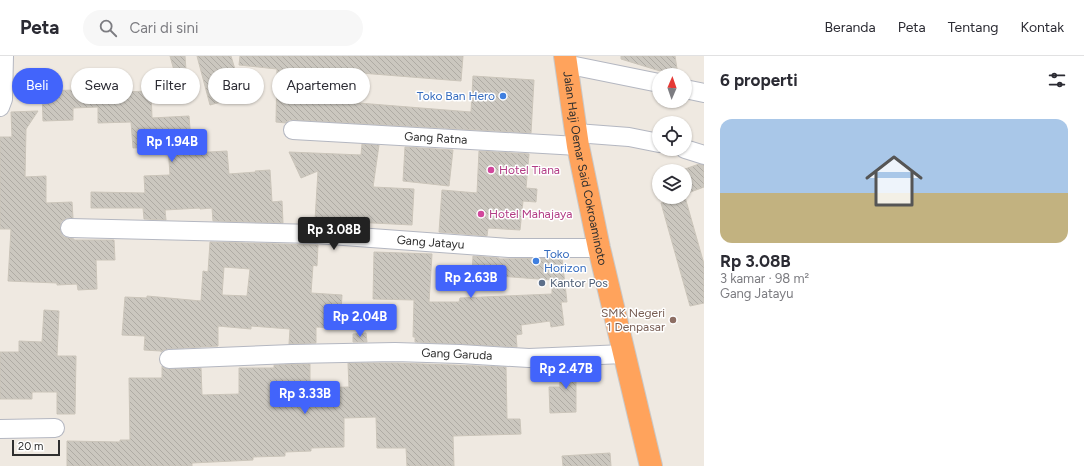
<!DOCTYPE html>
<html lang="id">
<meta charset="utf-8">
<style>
body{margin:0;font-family:Figtree,sans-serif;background:#f7f7f7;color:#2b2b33;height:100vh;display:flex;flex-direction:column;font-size:15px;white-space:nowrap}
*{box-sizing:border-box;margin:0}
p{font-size:13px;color:#7c7c81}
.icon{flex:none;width:22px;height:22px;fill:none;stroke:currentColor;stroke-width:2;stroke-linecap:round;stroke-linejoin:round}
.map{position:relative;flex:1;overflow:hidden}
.drawer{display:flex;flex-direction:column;background:#fff;width:380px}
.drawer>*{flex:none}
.guide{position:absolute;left:12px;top:12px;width:380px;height:36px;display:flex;gap:8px}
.needle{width:26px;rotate:2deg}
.tools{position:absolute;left:652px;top:12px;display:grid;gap:8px}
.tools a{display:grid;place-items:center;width:40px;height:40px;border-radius:50%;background:#fff;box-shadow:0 1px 3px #0004;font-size:20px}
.scale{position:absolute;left:12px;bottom:10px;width:48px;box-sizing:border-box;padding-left:4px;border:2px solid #2e2e2e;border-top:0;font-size:11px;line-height:14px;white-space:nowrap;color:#2e2e2e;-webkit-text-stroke:3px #fff;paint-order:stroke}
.price{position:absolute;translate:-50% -34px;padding:0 9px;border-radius:4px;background:#4264fb;color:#fff;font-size:13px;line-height:26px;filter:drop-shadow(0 1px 2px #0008)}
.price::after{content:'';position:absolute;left:50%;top:24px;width:12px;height:9px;margin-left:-6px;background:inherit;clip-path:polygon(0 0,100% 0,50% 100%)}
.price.current{background:#222;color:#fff}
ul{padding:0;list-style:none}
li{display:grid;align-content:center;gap:8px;height:212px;padding:0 16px}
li+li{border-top:1px solid #e1e1e2}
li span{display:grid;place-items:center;height:124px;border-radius:12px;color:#555}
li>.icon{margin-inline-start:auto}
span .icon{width:72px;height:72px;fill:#fffc;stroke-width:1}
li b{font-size:17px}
h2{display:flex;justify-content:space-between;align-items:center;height:48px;padding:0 16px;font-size:17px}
.tag{padding:0 14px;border-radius:18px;background:#fff;box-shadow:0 1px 3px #0004;font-size:14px;line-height:36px}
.tag.current{background:#4264fb;color:#fff}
header{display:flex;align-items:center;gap:24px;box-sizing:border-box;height:56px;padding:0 20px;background:#fff;border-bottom:1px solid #e1e1e2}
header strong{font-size:19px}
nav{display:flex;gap:22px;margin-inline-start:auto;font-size:14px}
.search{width:280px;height:36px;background:#f7f7f7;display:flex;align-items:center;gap:10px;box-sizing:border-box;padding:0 14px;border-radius:22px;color:#7c7c81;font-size:15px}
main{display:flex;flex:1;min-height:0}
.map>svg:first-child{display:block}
</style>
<header>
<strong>Peta</strong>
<div class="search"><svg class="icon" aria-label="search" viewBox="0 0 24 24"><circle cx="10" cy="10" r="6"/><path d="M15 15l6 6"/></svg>Cari di sini</div>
<nav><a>Beranda</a><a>Peta</a><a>Tentang</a><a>Kontak</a></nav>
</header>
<main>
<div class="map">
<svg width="704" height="410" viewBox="0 0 704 410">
<defs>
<pattern id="building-back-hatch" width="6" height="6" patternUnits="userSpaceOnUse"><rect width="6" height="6" fill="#cbc7bf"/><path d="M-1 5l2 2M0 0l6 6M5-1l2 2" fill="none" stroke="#afaba4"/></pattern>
</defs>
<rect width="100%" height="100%" fill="#efe9e1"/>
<path fill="url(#building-back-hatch)" stroke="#cbc5ba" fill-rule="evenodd" d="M170,0H185L188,42L182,43Z
M197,0H231L243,40L210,49Z
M240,0H463L461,25L298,12L296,42L471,56L473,20L534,24L531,77L294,64H289L286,67L276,66L277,13L239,9Z
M621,0H675L678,19H673L621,3Z
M75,34V35H92L120,34V36L151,35L152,62L189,60L192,97L227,95L229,118L256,116L255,115L270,114L272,146L282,145L283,167L213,165L212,152L200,153V152L165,154L166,164L144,163L143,152H91V136L145,137L144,120L170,119L168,90L133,92L131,66L98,67V51L73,52V64L43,65L42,35Z
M38,55L26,73L25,121L46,120V147L72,146L73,162L65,163L61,166L60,171L61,177L64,181L74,183V184H114L115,204H96L97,233L78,234L77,228L57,229V227L8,225L11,173H0V81H12L11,56Z
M362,88L379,89L373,131L414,133L412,169L315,164L318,115L301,122L289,96L361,99Z
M405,91L453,94L449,130L403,125Z
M479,95L529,98L526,132L537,133L536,146L523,145L520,174L488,172L487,180L439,176L442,134L477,137Z
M699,108L704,109V131L688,137L685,128V113Z
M685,141L704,208V247L690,250L661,147Z
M210,186L318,189L317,210L313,209L311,237L342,239L340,272L316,271V287L289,288L290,273L251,270V273L218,270V290L169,293L164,294L161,296V295L144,294L145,280L122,279L125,241L147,242V240L201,245L203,215L208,216ZM224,211L250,213L247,240L222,239Z
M374,196L432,198L429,246H459L460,242L552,238V224L472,218L473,200L499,202V203L562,202L567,246H561L564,269L551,271L550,265L521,269L522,278L516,279L517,291L415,286V281H413L414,244L373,243Z
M44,254L59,255L57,300H76L75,358H57V336H32V343H0V296H19V285L42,286Z
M366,277L367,286H353V278Z
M348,307H396L506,311L507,363H520L521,378L453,380L454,410H407L406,392H377L376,361L344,362V391L311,392V395L285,396V400L253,401V404L192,407V410H67V385L120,386V384H130L129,322H162V310L164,312L169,313L201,312L202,339L239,338V312H274V309L310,308V332L349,331Z
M585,310L586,323H576V356L550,357L549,331H560L559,311Z
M610,397L611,410H563L562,400Z"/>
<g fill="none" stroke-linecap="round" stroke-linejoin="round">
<defs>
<g id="street">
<path d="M565,8L659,27"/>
<path d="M685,33L704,37"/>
<path d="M0,51L3,43L4,0"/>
<path id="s1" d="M293,74L578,90"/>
<path d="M576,77L629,81L659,87"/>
<path d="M685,93L704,99"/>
<path id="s2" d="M70,172L316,178L509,192H599"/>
<path id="s3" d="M169,303L292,298L395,296L460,298L529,302L624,298"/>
<path d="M0,373L55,372"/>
</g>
<g id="highway">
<path id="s4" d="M565,0L578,90L599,192L651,410"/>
</g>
</defs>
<use href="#street" stroke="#b4b7c1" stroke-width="20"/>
<use href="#highway" stroke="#c9c9c9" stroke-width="24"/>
<use href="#street" stroke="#fff" stroke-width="18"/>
<use href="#highway" stroke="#ffa35c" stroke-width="22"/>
</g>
<g fill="#3f7fe0" stroke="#fff" stroke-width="1.5">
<circle cx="503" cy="40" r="4"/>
<circle cx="536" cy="205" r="4"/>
</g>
<g fill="#d1479c" stroke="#fff" stroke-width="1.5">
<circle cx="491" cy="114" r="4"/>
<circle cx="481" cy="158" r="4"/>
</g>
<circle fill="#5c6f8a" stroke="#fff" stroke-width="1.5" cx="542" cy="227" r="4"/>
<circle fill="#8d6e63" stroke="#fff" stroke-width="1.5" cx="673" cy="264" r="4"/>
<g text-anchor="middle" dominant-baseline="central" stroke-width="3" stroke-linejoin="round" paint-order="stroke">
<g font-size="12" fill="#366cbe" stroke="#fff" text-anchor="end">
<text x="495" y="40">Toko Ban Hero</text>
<text x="544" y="198" text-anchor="start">Toko<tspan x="544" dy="14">Horizon</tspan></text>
</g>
<g font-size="12" fill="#2e2e2e" stroke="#fff">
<text stroke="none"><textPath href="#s1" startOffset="143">Gang Ratna</textPath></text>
<text stroke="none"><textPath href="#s4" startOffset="114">Jalan Haji Oemar Said Cokroaminoto</textPath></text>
<text stroke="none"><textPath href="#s2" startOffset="361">Gang Jatayu</textPath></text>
<text stroke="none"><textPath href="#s3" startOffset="288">Gang Garuda</textPath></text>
</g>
<g font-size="12" fill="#b23c85" stroke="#fff" text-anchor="start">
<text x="499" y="114">Hotel Tiana</text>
<text x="489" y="158">Hotel Mahajaya</text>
</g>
<g font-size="12" fill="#4e5e75" stroke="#fff" text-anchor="start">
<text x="550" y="227">Kantor Pos</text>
</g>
<g font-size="12" fill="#785e54" stroke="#fff" text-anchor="end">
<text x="665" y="257">SMK Negeri<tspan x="665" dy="14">1 Denpasar</tspan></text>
</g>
</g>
</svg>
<div class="tools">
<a><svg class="needle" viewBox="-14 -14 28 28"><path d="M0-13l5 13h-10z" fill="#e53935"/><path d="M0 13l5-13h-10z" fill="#7c7c81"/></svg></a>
<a><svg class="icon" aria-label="locate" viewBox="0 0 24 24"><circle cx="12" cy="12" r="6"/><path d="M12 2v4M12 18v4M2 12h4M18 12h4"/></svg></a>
<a><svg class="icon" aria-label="layers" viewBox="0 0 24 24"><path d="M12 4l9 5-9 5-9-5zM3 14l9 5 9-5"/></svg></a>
</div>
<div class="scale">20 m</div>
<b class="price" style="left:172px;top:107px">Rp 1.94B</b>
<b class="price current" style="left:334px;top:195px">Rp 3.08B</b>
<b class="price" style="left:471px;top:243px">Rp 2.63B</b>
<b class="price" style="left:360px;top:282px">Rp 2.04B</b>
<b class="price" style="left:566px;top:334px">Rp 2.47B</b>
<b class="price" style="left:305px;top:359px">Rp 3.33B</b>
<div class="guide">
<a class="tag current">Beli</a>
<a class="tag">Sewa</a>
<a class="tag">Filter</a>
<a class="tag">Baru</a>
<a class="tag">Apartemen</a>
</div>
</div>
<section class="drawer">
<h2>6 properti<svg class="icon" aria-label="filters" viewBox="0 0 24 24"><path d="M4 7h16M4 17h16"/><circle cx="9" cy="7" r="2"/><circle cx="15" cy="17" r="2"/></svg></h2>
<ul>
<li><span style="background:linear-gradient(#a9c7e8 60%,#c2b280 0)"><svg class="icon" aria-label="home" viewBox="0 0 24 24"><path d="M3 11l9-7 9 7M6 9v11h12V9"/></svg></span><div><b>Rp 3.08B</b><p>3 kamar · 98 m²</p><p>Gang Jatayu</p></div></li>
</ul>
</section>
</main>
